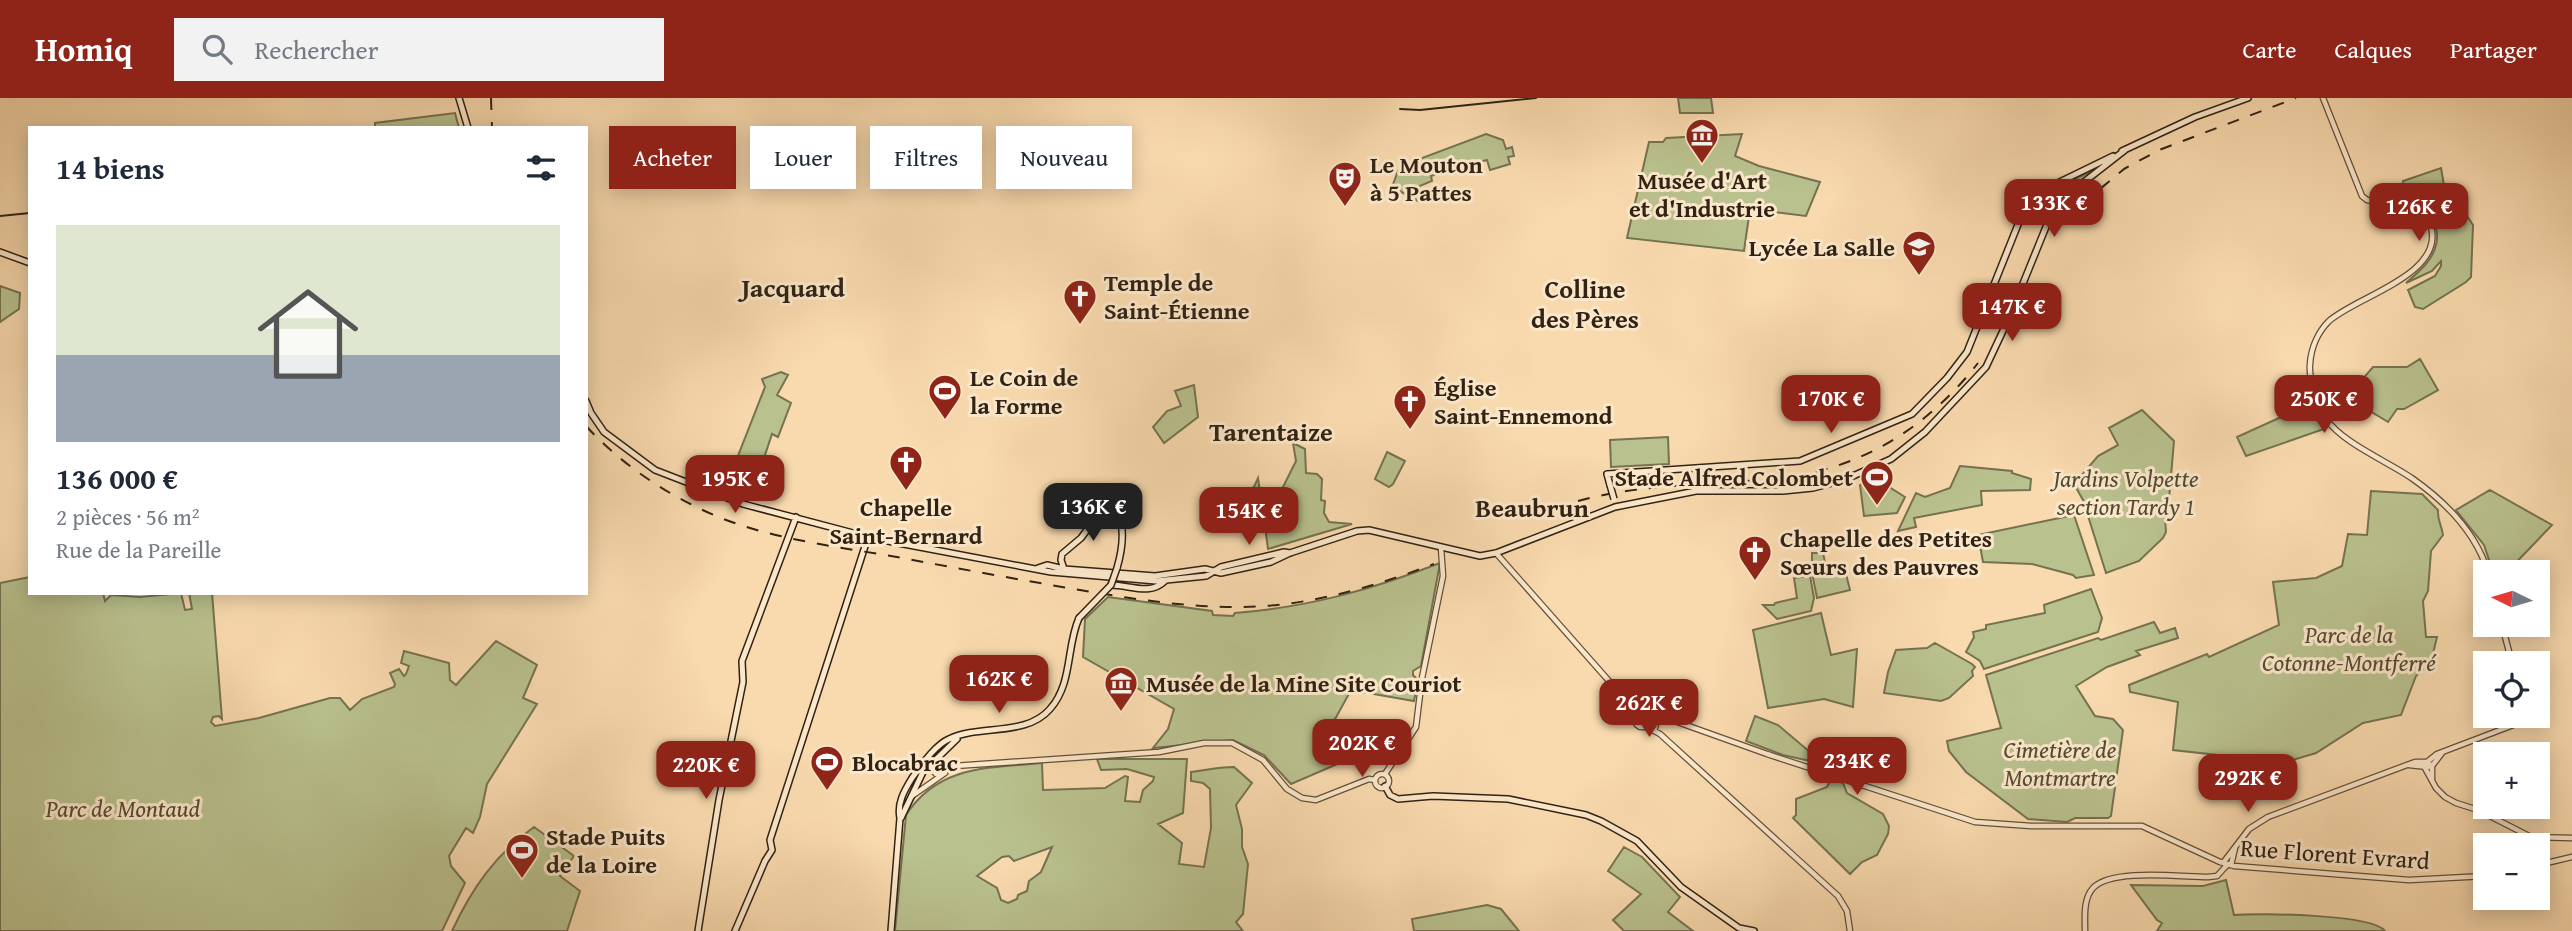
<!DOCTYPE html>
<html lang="fr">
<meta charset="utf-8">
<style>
body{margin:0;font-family:"Gentium Book Plus",serif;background:#f2f2f3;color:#1f2937;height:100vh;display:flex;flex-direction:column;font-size:26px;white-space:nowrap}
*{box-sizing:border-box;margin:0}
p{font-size:23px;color:#747a83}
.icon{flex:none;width:38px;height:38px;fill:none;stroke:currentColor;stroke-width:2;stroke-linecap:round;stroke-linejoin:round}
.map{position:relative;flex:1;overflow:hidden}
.side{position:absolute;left:28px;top:28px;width:560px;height:469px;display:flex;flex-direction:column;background:#fff;border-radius:0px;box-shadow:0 4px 18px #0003}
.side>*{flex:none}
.guide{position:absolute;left:609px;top:28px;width:665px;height:63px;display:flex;gap:14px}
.needle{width:46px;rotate:275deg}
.fabs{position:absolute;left:2473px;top:462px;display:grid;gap:14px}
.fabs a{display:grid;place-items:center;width:77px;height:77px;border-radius:0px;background:#fff;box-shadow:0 4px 18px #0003;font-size:35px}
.price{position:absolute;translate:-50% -60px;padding:0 16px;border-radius:14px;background:#8f2418;color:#fff;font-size:23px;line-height:46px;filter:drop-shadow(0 2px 4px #0008)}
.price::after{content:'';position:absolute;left:50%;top:42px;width:21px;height:16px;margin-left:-10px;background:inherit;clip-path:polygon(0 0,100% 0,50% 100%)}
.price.current{background:#222;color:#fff}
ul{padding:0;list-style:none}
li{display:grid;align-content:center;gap:14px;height:371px;padding:0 28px}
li+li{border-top:2px solid #e0e1e3}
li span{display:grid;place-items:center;height:217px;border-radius:0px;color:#555}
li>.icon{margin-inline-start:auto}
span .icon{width:126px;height:126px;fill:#fffc;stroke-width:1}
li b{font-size:30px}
h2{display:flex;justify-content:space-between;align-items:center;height:84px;padding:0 28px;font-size:30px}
.pill{padding:0 24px;border-radius:0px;background:#fff;box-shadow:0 4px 18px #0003;font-size:24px;line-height:63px}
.pill.current{background:#8f2418;color:#fff}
header{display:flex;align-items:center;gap:42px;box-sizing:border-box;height:98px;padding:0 35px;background:#8f2418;color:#fff}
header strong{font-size:33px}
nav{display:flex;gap:38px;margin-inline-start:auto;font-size:24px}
.search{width:490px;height:63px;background:#f2f2f3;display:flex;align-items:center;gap:18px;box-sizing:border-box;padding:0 24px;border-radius:0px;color:#747a83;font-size:26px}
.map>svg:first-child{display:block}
</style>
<header>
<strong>Homiq</strong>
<div class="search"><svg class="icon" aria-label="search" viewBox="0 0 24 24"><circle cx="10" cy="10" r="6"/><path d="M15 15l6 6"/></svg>Rechercher</div>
<nav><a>Carte</a><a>Calques</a><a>Partager</a></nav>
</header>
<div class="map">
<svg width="2572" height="833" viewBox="0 0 2572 833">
<rect width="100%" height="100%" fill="#f9daae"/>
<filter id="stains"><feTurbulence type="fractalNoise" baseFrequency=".00286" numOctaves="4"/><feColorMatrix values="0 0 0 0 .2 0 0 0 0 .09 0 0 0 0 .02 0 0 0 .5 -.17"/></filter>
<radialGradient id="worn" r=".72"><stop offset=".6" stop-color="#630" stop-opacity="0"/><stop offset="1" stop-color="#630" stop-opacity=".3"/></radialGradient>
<path fill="#b9c18e" stroke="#757251" stroke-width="2" fill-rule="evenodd" d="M1678,0H1711L1713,15H1680Z
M455,15L459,30H375V25Z
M1486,36L1503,42L1506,51L1512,49L1514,58L1508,59L1510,66L1490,72L1487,62L1472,66L1471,64L1453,72L1451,70L1446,71L1447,73L1431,78L1432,83L1417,89L1420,101L1418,103L1392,89L1398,73L1401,74L1408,70L1414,63Z
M1742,36L1735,58L1759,68L1820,84L1806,118L1750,111L1744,153L1627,140L1649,44H1663L1666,40Z
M2441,70L2448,110L2451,113L2463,112L2473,127L2471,179L2466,184L2423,211L2415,209L2408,192L2435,178L2441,168V163L2432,173L2406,185C2417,175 2432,164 2436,147C2442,124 2422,104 2401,102L2403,83Z
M2096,71L2057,104L2046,120L2028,112L2032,101Z
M0,188L20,195L19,211L0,224Z
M2420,261L2438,292L2404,311H2397L2388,324L2347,299L2373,269H2407Z
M781,274L788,277L777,297L791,305L778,339L772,336L760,372L736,363L765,289L762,281Z
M1194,287L1198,319L1164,345L1153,329L1167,313L1181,308L1175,293Z
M2312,305L2324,331L2246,358L2237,339Z
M2142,312L2174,343L2169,401L2165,420L2166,434L2163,440L2139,463L2106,475L2083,402L2074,386L2098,358L2118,347L2109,330Z
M1668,339L1669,366L1611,369L1610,342Z
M1293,345L1305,351L1306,375L1317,376L1322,381L1321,402L1325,403L1324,415L1329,424L1352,426L1268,451L1262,405H1250L1248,392L1254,389L1258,380L1261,401L1280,395L1296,363Z
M1387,354L1405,363L1393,386L1389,389L1375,381Z
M1960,368L2012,373V375L2031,381L2030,392L1981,393L1982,407L1914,420L1916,429L1898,433L1916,395L1925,399L1950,390Z
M1881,378L1883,385L1905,399L1897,415L1864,418L1860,387Z
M2490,392L2552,427L2507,474H2493L2484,447L2456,412Z
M2371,393L2422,396L2438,412C2437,422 2442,428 2443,437L2431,453L2428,493L2423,503L2426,539H2437L2431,564L2416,578L2401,617L2363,625L2316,655L2249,675L2245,660L2173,652L2178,604L2130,594L2129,587L2207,556L2209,559L2279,527L2273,484L2316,480L2342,468L2348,436L2367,437Z
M2074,417L2094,477L2076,480L2073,477L2032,466L1983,464L1978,437Z
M1812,455H1823L1827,474L1845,472L1850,492L1817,500L1812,475Z
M1440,465L1421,568L1413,573V577L1418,582L1414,603L1351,592L1329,632L1342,664L1291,686L1264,657L1233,642L1153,650L1168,631L1174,611L1083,559L1085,521L1108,499L1212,513L1213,517L1233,518L1235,515C1309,509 1371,492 1440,465Z
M1810,478L1814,500L1811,513L1777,521L1763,507H1774L1775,505L1797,500L1794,480Z
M30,479V495H103L105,503L111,497L140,499L181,495L185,512L192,511L189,495H212L222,621L219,618L213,619L211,624L215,628L259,620L330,600H340L350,612L362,601L394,589L395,586L390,575L399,571L404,578L406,576L409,568L401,565L404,553L449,565L450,582L456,587L496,543L537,567L523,600L537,606L487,686L480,719L473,735L466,730L449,758L451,768L465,785L442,833H0V485Z
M2091,491L2102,520L2098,534L1984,571L1980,563L1966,554L1974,539L1973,534L1986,531V527L2045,515L2044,507Z
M1821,515L1831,557L1857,551L1853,609L1824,601L1768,610L1753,532Z
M2154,524L2160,535L2175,530L2178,540L2136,553L2140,557L2107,569L2076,588L2095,618L2113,621L2123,632L2111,718L2108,720H2075L2067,724L2028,721L1966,674L1949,653L1947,643L2001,630L1986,577L2098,540L2101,542Z
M1935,545L1972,566L1975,569L1972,573L1973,578L1949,600L1941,603L1884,595L1888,574L1896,552L1927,550Z
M1755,618L1778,627L1817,660L1815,664L1783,657L1746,643Z
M1097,661H1187L1183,715L1158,726L1182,745L1179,766L1204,769L1211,730L1210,691L1203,685L1191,683V674C1206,672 1219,669 1234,669L1252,685L1236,707L1242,731V749L1248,766L1243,816L1236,824L1243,833H895L906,717C938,667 989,670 1042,665L1043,692L1105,690L1125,678L1128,679L1125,703L1140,704L1143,692L1153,683L1154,679L1127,671L1101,672ZM1052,749L1041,774L1029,783L1027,793L1018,797L1017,801L1008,805L1001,802L997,790L977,778L1002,759L1009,758L1014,763Z
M1831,681L1843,685L1847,695L1883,716L1889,728L1888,736L1877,757L1862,764L1850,776L1793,720L1796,717V701L1827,689Z
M534,729L574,758L560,778L580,793L567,833H452C472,790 495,757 534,729Z
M1624,749L1642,759L1680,799L1668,814L1693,833H1624L1613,822L1641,796L1608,773Z
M2226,782L2234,817C2259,815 2373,816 2385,833H2157L2162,825L2157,822L2131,787L2203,788Z
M1487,807L1501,811L1519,833H1414L1412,821Z"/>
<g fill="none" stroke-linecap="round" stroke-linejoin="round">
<defs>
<path id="tertiary" d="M2323,0L2362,98L2367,102C2381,105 2396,104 2409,108C2419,111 2429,119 2431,129C2444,177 2357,198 2329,223C2318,234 2311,250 2310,266C2309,276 2312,287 2316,297C2318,305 2321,314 2326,321C2344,346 2387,363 2413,381C2447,405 2476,435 2488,474
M1496,455L1632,609L1637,618
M2502,527L2512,565
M2538,611L2540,614L2538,617
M1635 622a7 7 0 1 1 14 0a7 7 0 1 1-14 0Z
M1647,617L1655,616L1767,656L1975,724L2031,728H2142L2220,764L2234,768L2409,782L2485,778
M1645,628L1660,636L1838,798L1847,813L1850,833
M1655,630L1657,621
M2427,664L2425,670L2436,690L2445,699L2456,705L2478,712L2531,739L2572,740
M2427,664L2437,656L2537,618
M2409,667L2428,669
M929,668L936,676L954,668L1159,654L1204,645H1232L1263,662L1287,691L1302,700L1316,702L1369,681L1375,682
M1385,676L1416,629L1422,580L1443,478L1441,450
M1375 683a7 7 0 1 1 14 0a7 7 0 1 1-14 0Z
M2432,681V668L2442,655
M912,698L945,675
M2223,765L2249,731L2268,719L2415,664H2427L2432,668
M2231,767L2235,750
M2538,767L2572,759
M2085,833C2085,819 2083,801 2093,790C2112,770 2181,779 2208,779L2217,778L2228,766"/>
<path id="secondary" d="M459,0L468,30
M2122,53L2195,19L2248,0
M0,154L30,165
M586,303L591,315L604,334L655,372L743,406L872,440L1051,474L1156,483L1206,478L1221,469L1284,454L1290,455
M1610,387L1607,376L1800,363L1912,316L1947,280L1967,254L2029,99L2113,58
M1038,470L1047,467L1064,471L1155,478L1205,471L1221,475L1271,464L1290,455L1357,433L1369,432L1480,458L1496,455L1615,409L1696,393H1783L1813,390L1844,382L1891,361L1925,334L1986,269L2009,220L2052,114L2066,98L2125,52
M1064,471L1061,462L1062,456L1081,440L1102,412L1108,410C1129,417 1122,453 1117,470
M1111,487C1130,487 1150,498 1165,483
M1385,688L1390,697L1398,701L1433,698L1508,701L1586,717L1601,723L1637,743L1681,789L1739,830L1754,833
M901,720L923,674L957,641
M698,833L719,702L743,584L742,563L796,419
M735,833L765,763L772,752L770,742L868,439
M891,833L900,720C897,705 904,693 912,680C921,668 935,647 949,641C980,626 1026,639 1050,611C1073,585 1066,549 1079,520"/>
</defs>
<use href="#tertiary" stroke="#63503a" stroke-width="7"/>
<use href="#secondary" stroke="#312214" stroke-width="8"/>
<use href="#tertiary" stroke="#fbe7ca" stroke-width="4.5"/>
<use href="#secondary" stroke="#fbe7ca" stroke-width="5"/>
<path stroke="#312214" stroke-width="2" d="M1400,11L1420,12L1536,0
M0,118L30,115"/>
<path stroke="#312214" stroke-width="2" stroke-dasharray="12 12" stroke-linecap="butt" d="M491,0L492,30
M2082,106L2124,71L2159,52L2296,0
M586,328C622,367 667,397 716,418C774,442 841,449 902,460C961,471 1021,482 1080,492C1134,501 1189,510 1243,509C1309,508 1373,489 1434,466
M1578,403C1645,385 1713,387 1780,380C1862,371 1928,329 1978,265"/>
<defs>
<path id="secondary-bridge" d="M1610,387L1614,401
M1079,520L1111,487L1117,470"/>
</defs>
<use href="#secondary-bridge" stroke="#312214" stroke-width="8" stroke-linecap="butt"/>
<use href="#secondary-bridge" stroke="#fbe7ca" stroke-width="5"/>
</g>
<defs>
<symbol id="museum-pin" viewBox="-11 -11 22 30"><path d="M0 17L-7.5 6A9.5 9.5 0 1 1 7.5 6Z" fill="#8f2418" stroke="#fbe7ca"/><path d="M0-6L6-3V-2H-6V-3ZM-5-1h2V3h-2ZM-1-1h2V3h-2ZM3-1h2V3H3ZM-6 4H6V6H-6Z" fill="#fff"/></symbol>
<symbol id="theatre-pin" viewBox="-11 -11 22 30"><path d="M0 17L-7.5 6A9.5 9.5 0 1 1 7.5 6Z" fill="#8f2418" stroke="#fbe7ca"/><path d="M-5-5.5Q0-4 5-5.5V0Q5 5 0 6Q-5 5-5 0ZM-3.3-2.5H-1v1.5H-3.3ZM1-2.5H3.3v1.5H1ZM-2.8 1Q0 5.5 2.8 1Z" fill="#fff"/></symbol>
<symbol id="university-pin" viewBox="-11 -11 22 30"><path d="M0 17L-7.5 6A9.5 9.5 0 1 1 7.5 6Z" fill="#8f2418" stroke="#fbe7ca"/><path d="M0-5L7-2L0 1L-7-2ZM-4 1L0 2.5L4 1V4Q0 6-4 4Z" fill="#fff"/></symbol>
<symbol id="church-pin" viewBox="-11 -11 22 30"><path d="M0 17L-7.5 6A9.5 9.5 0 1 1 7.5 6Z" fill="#8f2418" stroke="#fbe7ca"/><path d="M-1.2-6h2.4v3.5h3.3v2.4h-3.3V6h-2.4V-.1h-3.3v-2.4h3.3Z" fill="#fff"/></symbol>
<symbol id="stadium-pin" viewBox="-11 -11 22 30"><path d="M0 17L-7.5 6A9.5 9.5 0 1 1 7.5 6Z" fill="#8f2418" stroke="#fbe7ca"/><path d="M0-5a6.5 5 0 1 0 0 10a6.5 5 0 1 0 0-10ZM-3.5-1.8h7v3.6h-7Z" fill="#fff"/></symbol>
</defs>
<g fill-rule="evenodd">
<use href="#museum-pin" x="1683" y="18" width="38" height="52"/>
<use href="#theatre-pin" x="1326" y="61" width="38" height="52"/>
<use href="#university-pin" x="1900" y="130" width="38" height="52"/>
<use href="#church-pin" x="1061" y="179" width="38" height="52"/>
<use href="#stadium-pin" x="926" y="274" width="38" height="52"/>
<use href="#church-pin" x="1391" y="284" width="38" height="52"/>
<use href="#church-pin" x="887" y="345" width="38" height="52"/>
<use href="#stadium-pin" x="1858" y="360" width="38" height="52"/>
<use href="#church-pin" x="1736" y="435" width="38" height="52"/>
<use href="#museum-pin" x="1102" y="566" width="38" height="52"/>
<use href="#stadium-pin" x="808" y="645" width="38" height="52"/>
<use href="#stadium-pin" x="503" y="733" width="38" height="52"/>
</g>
<g text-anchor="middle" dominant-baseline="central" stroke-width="6" stroke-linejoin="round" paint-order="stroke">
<g font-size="24" font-weight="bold" fill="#312214" stroke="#fbe7ca" text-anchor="start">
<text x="1370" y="66">Le Mouton<tspan x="1370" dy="28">à 5 Pattes</tspan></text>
<text x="1702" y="82" text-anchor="middle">Musée d'Art<tspan x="1702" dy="28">et d'Industrie</tspan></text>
<text x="1895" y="149" text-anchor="end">Lycée La Salle</text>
<text x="1104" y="184">Temple de<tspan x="1104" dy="28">Saint-Étienne</tspan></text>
<text x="970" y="279">Le Coin de<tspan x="970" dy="28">la Forme</tspan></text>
<text x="1434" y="289">Église<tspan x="1434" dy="28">Saint-Ennemond</tspan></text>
<text x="1853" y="379" text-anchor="end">Stade Alfred Colombet</text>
<text x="906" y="409" text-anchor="middle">Chapelle<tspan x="906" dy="28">Saint-Bernard</tspan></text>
<text x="1780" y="440">Chapelle des Petites<tspan x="1780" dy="28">Sœurs des Pauvres</tspan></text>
<text x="1146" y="585">Musée de la Mine Site Couriot</text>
<text x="852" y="664">Blocabrac</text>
<text x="546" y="738">Stade Puits<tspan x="546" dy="28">de la Loire</tspan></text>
</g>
<g font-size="24" font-style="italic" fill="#534a32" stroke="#fbe7ca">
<text x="2126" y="380">Jardins Volpette<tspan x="2126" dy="28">section Tardy 1</tspan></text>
<text x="2349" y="536">Parc de la<tspan x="2349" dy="28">Cotonne-Montferré</tspan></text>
<text x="2060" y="651">Cimetière de<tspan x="2060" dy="28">Montmartre</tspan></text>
<text x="123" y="710">Parc de Montaud</text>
</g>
<g font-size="24" fill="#312214" stroke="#fbe7ca">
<text transform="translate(2335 756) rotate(4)">Rue Florent Evrard</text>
</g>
<g font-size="26" font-weight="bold" fill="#312214" stroke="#fbe7ca">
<text x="793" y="189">Jacquard</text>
<text x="1585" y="190">Colline<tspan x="1585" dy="30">des Pères</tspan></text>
<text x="1271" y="333">Tarentaize</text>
<text x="1532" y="409">Beaubrun</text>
</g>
</g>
<rect width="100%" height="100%" filter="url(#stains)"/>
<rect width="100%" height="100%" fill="url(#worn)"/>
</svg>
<div class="fabs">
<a><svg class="needle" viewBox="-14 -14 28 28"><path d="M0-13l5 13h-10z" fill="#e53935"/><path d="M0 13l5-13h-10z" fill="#747a83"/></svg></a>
<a><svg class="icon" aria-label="locate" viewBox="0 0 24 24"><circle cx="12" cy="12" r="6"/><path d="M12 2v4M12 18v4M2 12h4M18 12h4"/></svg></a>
<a>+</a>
<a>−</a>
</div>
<b class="price" style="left:2054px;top:141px">133K €</b>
<b class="price" style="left:2419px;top:145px">126K €</b>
<b class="price" style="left:2012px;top:245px">147K €</b>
<b class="price" style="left:1831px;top:337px">170K €</b>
<b class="price" style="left:2324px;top:337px">250K €</b>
<b class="price" style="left:735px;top:417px">195K €</b>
<b class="price current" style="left:1093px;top:445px">136K €</b>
<b class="price" style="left:1249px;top:449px">154K €</b>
<b class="price" style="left:999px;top:617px">162K €</b>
<b class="price" style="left:1649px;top:641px">262K €</b>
<b class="price" style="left:1362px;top:681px">202K €</b>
<b class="price" style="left:1857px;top:699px">234K €</b>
<b class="price" style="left:706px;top:703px">220K €</b>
<b class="price" style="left:2248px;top:716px">292K €</b>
<div class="guide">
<a class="pill current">Acheter</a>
<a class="pill">Louer</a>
<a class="pill">Filtres</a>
<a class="pill">Nouveau</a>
</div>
<section class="side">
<h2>14 biens<svg class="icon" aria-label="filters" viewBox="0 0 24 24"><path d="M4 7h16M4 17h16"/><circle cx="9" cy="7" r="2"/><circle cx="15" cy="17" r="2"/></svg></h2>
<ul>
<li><span style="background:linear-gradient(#dfe7d0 60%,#9aa5b1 0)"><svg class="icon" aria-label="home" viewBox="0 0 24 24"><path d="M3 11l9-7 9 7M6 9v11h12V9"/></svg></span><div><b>136 000 €</b><p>2 pièces · 56 m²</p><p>Rue de la Pareille</p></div></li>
</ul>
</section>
</div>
